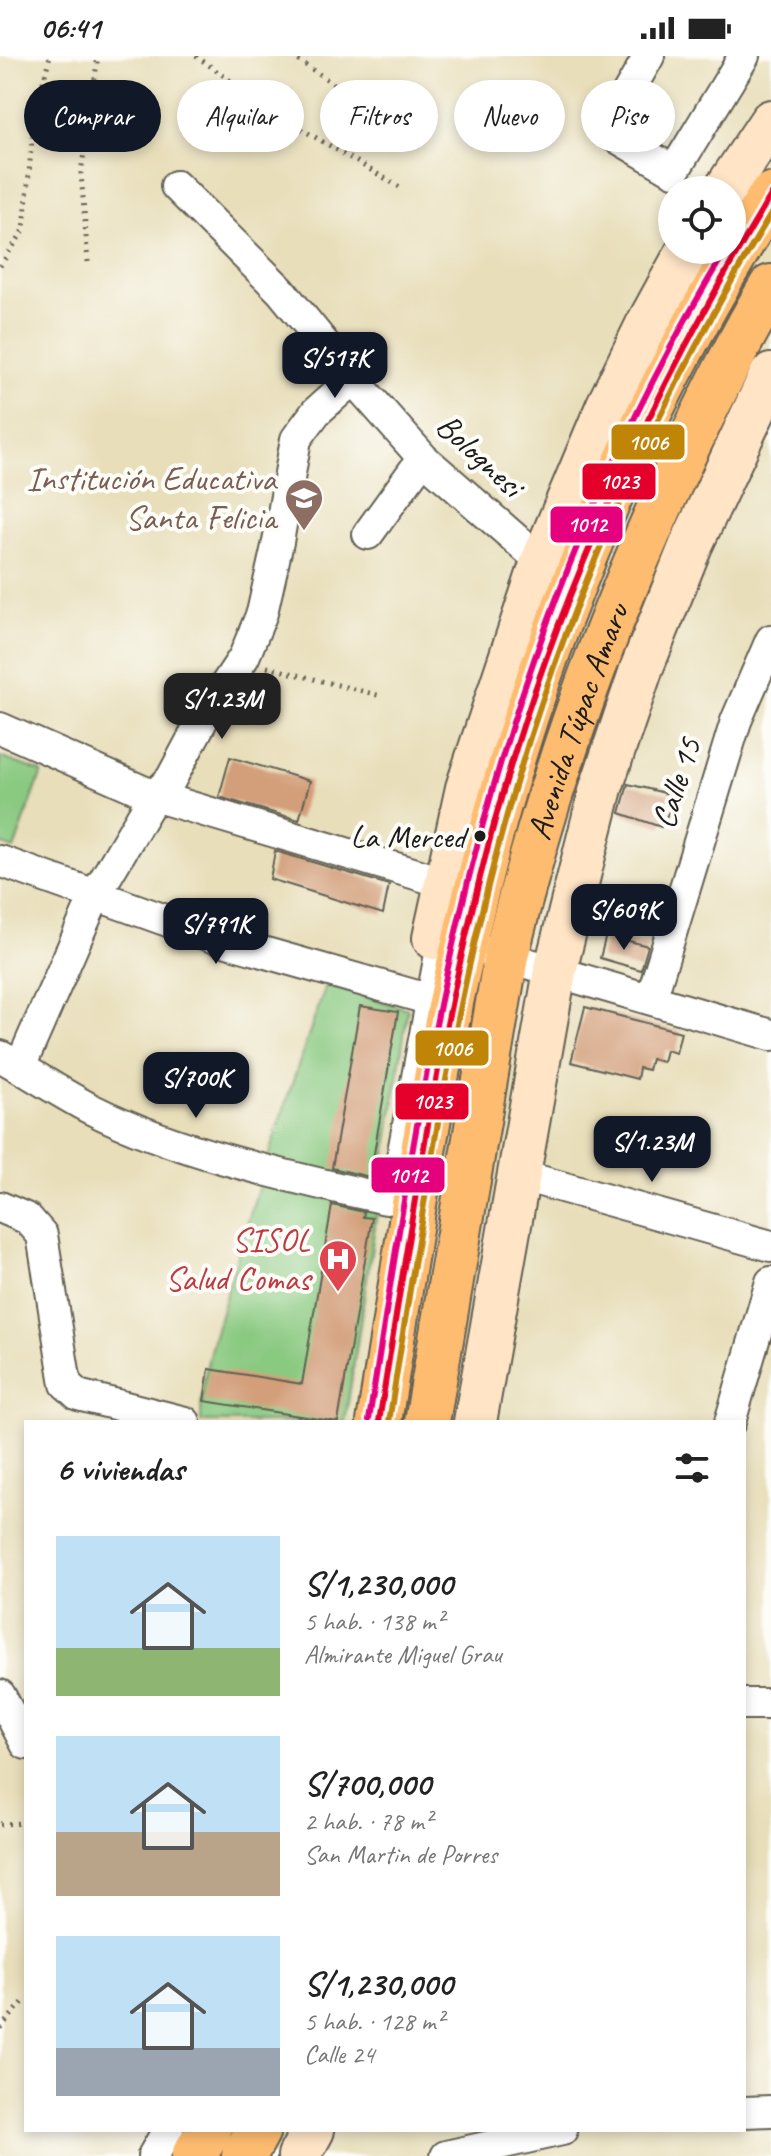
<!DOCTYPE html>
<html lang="es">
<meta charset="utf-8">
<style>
body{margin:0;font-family:Caveat,sans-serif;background:#f6f6f6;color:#222;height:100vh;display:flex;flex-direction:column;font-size:30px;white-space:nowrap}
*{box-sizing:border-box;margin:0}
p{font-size:26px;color:#767676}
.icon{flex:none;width:44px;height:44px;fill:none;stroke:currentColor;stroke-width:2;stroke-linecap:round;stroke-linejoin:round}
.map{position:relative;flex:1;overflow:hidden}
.side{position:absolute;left:24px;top:1364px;width:722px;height:712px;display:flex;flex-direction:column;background:#fff;border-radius:0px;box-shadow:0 4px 12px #0003}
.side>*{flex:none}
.banner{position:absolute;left:24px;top:24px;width:724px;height:72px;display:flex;gap:16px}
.buttons{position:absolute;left:658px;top:120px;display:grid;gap:16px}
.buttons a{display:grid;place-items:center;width:88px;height:88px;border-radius:50%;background:#fff;box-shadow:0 4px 12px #0003;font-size:40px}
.price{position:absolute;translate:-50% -68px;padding:0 18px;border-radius:16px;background:#111827;color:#fff;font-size:26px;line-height:52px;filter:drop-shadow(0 2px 4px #0008)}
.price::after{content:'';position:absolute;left:50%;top:48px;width:24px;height:18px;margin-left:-12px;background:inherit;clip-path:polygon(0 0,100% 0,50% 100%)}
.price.active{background:#222;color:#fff}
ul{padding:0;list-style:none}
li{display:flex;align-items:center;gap:24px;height:200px;padding:0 32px}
li span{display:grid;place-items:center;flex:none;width:224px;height:160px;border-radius:0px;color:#555}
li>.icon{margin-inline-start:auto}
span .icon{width:96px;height:96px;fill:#fffc;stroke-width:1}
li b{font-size:34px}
h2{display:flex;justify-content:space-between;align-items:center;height:96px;padding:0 32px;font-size:34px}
.pill{padding:0 28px;border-radius:36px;background:#fff;box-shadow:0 4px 12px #0003;font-size:28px;line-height:72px}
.pill.active{background:#111827;color:#fff}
.status{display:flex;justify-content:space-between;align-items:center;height:56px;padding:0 40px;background:#fff;direction:ltr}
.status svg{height:22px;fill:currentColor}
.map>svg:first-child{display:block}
</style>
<div class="status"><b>06:41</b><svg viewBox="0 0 49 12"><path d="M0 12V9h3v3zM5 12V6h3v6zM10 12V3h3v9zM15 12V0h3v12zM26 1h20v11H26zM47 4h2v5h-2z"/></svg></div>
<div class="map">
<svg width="771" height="2100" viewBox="0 0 771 2100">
<rect width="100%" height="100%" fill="#fdfcf7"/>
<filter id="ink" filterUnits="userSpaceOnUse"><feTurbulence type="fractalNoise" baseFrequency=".0125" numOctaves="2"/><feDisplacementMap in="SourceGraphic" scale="16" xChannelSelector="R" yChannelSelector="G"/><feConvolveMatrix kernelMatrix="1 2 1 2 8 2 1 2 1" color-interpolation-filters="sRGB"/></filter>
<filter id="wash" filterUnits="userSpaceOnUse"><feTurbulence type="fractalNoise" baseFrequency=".006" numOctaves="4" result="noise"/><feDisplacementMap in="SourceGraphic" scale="32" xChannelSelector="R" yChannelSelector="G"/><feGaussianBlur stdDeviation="1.8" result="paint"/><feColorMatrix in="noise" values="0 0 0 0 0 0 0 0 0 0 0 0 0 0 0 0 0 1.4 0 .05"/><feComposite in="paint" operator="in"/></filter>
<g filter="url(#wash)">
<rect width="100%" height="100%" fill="#e8deba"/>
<path fill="#89c980" stroke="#52724e" stroke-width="2" d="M0,701L42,716L14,793L0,788Z
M326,929L408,953L345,1366H201C200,1314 220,1261 234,1212C262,1116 293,1023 326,929Z"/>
<g id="blocks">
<path fill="#d39f7a" d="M230,701L310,725L299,764L219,741Z
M628,728L677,740L661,771L620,757Z
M275,795L389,829L383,858L270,823Z
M606,879L648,890L641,914L600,902Z
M360,950L398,956L370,1121L332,1112Z
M585,951L681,976L676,997L666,994L663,1006L651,1003L648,1014L639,1012L637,1023L571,1006Z
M332,1149L364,1156L363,1161L372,1162L338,1366L204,1345L209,1313L302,1328Z"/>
</g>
</g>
<g filter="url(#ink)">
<use href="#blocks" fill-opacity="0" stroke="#636053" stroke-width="2"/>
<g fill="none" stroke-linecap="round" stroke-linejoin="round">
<defs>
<path id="lane" d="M386,1143L434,887"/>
<path id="street" d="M649,0L606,75L674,115L744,0
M176,130L281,235L353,323L423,402L542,506
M368,478L423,402
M0,672L154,740L463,832
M0,805L224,885L452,950
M489,896L771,979
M651,943L736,665L771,584
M0,1000C31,1017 60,1037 91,1053C179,1097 290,1121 386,1143
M20,1011L96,838L154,740L171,723L204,661L244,601L262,557L278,486L296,383L316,356L353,323
M519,1119L771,1190
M0,1151L28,1163L42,1179L66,1328L78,1339L185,1366
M730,1366L771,1226
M0,1639L26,1688
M744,1648H771
M744,2056L771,2055
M153,2100L168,2074
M446,2100L562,2074"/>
<path id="secondary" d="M725,134L771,65
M434,882L467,732L542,506L607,351L647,269L688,194
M475,1366L555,915L601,732L642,611L691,489L771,319
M299,2100L313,2074"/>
<g id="highway">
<path d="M379,1366C415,1141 447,913 515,695C575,499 662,313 771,139"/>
<path id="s1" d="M427,1366L506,900C546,731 605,567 679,409C707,349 737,288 771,231"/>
<path d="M194,2100L209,2074"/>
<path d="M244,2100L258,2074"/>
</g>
</defs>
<use href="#lane" stroke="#636053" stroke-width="18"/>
<use href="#street" stroke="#636053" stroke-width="34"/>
<use href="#secondary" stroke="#636053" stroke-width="46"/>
<use href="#highway" stroke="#636053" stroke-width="48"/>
<path stroke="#636053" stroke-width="5" stroke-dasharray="2 6" stroke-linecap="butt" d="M196,0L281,61L403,133
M292,0L407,77
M88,206L81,117L98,0
M0,210L24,174L34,60L50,0
M267,611L381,640
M0,1768L26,1767
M0,1972L26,1943"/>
<use href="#lane" stroke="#fff" stroke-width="14"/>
<use href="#street" stroke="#fff" stroke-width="30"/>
<use href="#secondary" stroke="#ffe4c6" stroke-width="42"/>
<use href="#highway" stroke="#febc70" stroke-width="44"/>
<defs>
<path id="bus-1" d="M379,1366C415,1141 448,913 515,695C576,498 665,315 771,139"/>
<path id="bus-2" d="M389,1366C420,1170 449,972 501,780C560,560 653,353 771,158"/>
<path id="bus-3" d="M369,1364C400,1167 429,968 481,775C536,572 617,374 726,194"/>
</defs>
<use href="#bus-1" stroke="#fdfcf7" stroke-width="12"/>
<use href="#bus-2" stroke="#fdfcf7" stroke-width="12"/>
<use href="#bus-3" stroke="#fdfcf7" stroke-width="12"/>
<use href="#bus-1" stroke="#e4002b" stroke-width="6"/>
<use href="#bus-2" stroke="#c08407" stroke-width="6"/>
<use href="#bus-3" stroke="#e5007d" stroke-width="6"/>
</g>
</g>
<defs>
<symbol id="school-pin" viewBox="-11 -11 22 30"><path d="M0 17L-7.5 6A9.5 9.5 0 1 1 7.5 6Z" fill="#8d6e63" stroke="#fdfcf7"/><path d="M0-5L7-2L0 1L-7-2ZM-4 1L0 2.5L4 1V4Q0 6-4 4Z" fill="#fff"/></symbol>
<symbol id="hospital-pin" viewBox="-11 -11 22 30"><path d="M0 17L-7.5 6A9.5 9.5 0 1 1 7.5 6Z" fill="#e0444e" stroke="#fdfcf7"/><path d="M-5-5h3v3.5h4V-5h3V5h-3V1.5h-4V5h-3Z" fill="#fff"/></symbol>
</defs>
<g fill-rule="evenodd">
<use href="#school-pin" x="282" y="420" width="44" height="60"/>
<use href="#hospital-pin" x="316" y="1181" width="44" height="60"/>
</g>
<circle fill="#1c1c1c" stroke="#fdfcf7" stroke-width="3" cx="480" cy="780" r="7"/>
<g text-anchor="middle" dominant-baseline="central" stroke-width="8" stroke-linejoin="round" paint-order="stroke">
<g font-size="32" fill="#1c1c1c" stroke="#fdfcf7" text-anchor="end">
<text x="465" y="780">La Merced</text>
</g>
<g font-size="34" fill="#1c1c1c" stroke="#fdfcf7">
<text transform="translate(480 399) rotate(43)">Bolognesi</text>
<text stroke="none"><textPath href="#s1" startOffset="718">Avenida Túpac Amaru</textPath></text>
<text transform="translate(676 727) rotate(-72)">Calle 15</text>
</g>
<g font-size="34" fill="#785e54" stroke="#fdfcf7" text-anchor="end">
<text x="276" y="422">Institución Educativa<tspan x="276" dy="39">Santa Felicia</tspan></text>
</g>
<g font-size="34" fill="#be3a42" stroke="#fdfcf7" text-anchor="end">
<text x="310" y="1183">SISOL<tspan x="310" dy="39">Salud Comas</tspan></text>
</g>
</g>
<g stroke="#fdfcf7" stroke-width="3">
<rect x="610" y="367" width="76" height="38" rx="8" fill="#c08407"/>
<rect x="581" y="406" width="76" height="39" rx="8" fill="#e4002b"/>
<rect x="549" y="449" width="75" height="39" rx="8" fill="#e5007d"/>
<rect x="414" y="973" width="76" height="38" rx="8" fill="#c08407"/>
<rect x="394" y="1026" width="76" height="39" rx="8" fill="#e4002b"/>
<rect x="370" y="1100" width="76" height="38" rx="8" fill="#e5007d"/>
</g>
<g font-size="22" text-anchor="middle" font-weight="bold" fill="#fff">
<text x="648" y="394">1006</text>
<text x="619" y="433">1023</text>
<text x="587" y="476">1012</text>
<text x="452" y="1000">1006</text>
<text x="432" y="1053">1023</text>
<text x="408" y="1127">1012</text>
</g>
</svg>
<div class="buttons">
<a><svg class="icon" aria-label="locate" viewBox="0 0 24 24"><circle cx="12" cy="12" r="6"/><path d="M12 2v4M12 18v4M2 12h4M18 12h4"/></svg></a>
</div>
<b class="price" style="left:335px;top:344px">S/517K</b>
<b class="price active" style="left:222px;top:685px">S/1.23M</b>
<b class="price" style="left:624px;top:896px">S/609K</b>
<b class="price" style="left:216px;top:910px">S/791K</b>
<b class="price" style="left:196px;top:1064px">S/700K</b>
<b class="price" style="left:652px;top:1128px">S/1.23M</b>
<div class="banner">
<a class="pill active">Comprar</a>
<a class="pill">Alquilar</a>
<a class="pill">Filtros</a>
<a class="pill">Nuevo</a>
<a class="pill">Piso</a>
</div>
<section class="side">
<h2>6 viviendas<svg class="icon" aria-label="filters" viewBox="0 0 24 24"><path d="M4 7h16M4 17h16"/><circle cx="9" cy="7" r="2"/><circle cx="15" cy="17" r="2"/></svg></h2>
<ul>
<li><span style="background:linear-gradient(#bfe0f5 70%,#8fb573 0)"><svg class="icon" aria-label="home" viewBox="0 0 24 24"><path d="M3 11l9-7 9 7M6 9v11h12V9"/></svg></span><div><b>S/1,230,000</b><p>5 hab. · 138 m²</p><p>Almirante Miguel Grau</p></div></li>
<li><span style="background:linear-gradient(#bfe0f5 60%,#b9a48a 0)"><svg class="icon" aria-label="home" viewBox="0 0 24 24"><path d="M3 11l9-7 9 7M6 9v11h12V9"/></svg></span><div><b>S/700,000</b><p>2 hab. · 78 m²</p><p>San Martin de Porres</p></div></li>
<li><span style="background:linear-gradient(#bfe0f5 70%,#9aa5b1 0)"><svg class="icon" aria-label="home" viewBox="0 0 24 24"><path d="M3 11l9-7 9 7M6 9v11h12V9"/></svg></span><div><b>S/1,230,000</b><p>5 hab. · 128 m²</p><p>Calle 24</p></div></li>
</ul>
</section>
</div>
